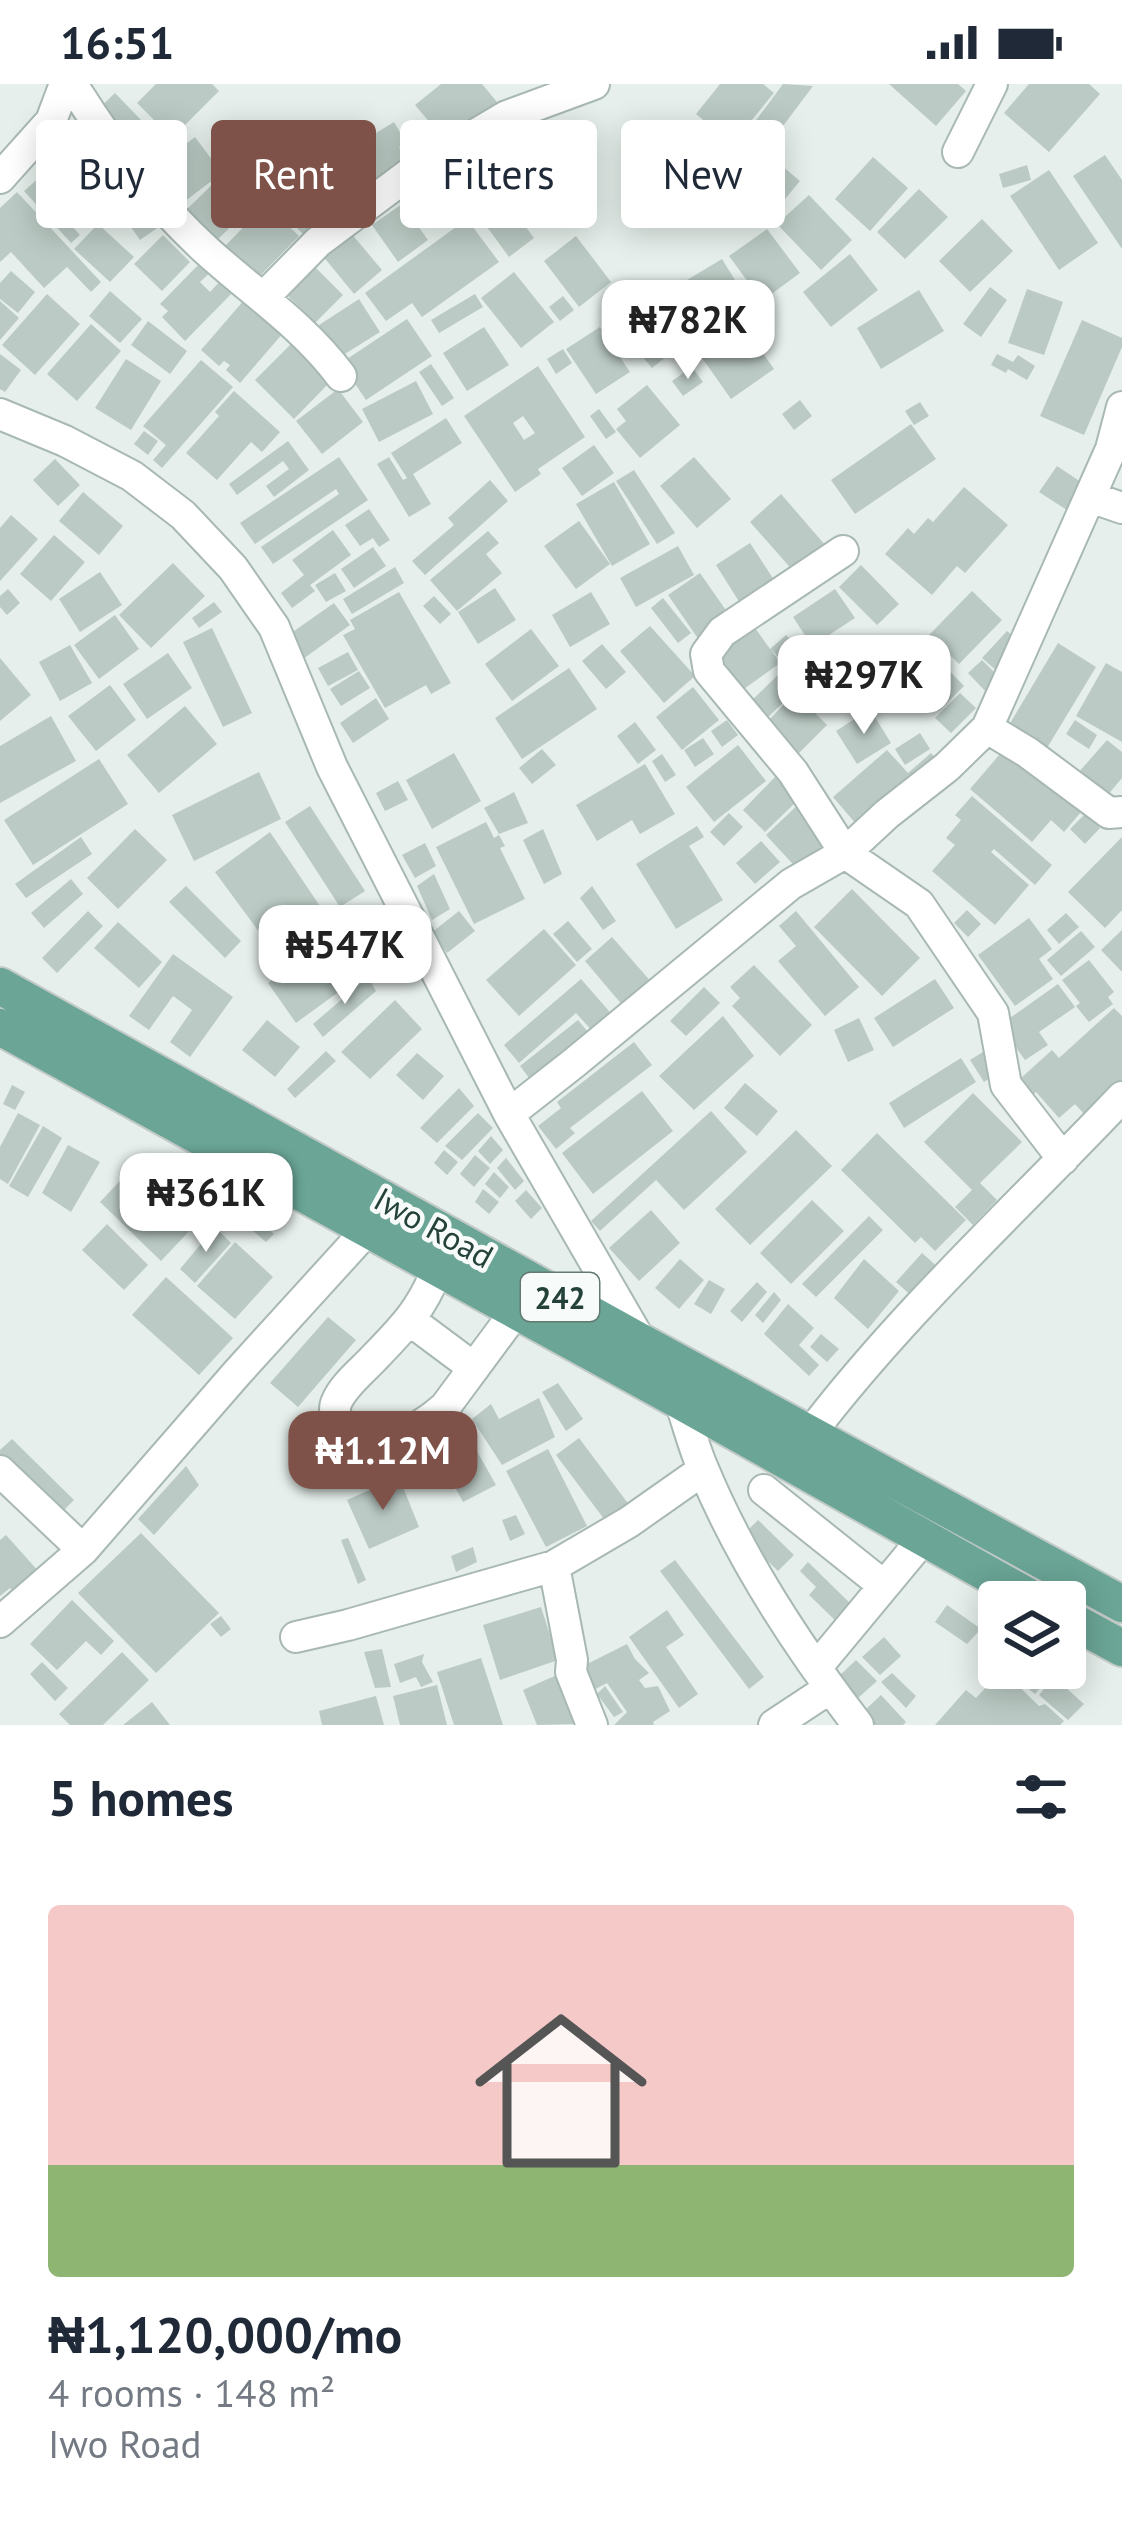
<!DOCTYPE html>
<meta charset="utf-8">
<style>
body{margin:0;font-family:"PT Sans",sans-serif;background:#f6f6f7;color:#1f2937;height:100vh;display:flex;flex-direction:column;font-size:45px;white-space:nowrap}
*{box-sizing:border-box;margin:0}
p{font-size:39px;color:#747a83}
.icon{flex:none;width:66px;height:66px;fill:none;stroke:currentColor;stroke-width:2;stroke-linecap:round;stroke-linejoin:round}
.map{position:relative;height:1641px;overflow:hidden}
.panel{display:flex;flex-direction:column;background:#fff;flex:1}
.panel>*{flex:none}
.hud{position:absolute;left:36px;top:36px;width:1050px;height:108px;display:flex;gap:24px}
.controls{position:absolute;left:978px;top:1497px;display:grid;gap:24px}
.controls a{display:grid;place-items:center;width:108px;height:108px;border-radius:12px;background:#fff;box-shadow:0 6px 30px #0003;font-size:60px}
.price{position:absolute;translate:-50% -102px;padding:0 27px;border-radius:24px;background:#fff;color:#222;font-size:39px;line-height:78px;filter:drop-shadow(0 3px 6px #0008)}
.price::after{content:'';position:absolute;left:50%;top:72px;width:36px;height:27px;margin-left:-18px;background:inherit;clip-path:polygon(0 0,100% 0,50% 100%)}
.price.current{background:#7f5249;color:#fff}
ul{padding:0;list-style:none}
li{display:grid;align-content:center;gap:24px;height:636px;padding:0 48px}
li+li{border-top:3px solid #e0e1e3}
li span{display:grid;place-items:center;height:372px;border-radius:12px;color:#555}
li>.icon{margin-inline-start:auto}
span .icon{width:216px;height:216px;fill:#fffc;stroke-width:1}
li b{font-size:51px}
h2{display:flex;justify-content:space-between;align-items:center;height:144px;padding:0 48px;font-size:51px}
.tag{padding:0 42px;border-radius:12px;background:#fff;box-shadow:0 6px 30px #0003;font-size:42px;line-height:108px}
.tag.current{background:#7f5249;color:#fff}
.status{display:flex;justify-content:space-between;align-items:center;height:84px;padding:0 60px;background:#fff;direction:ltr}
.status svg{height:33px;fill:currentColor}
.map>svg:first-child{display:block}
</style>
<div class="status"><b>16:51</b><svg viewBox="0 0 49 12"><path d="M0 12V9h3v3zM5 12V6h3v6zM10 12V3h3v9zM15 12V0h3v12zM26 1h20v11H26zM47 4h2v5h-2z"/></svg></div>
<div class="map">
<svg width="1122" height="1641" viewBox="0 0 1122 1641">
<rect width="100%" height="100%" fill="#e6efeb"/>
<path fill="#bbcac4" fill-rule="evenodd" d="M156,0H212L219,7L172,54L137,19Z
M441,0H482L497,18L447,59L415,21Z
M720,0H763L774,9L732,60L696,30Z
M783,0L813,2L774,54L754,39Z
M889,0H958L966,7L936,42Z
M1029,0H1089L1100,10L1049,68L1004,29Z
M115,9L168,64L147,84L94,29Z
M394,38L406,58L399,63L413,86L342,129L315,86Z
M97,50L133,87L104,114L69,78Z
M195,53L222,89L176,124L148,88Z
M762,65L800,97L771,132L733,100Z
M252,68L263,80L239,104L227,93Z
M1105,71L1122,96V165L1073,92Z
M873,73L908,104L870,147L835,115Z
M58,77L98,121L73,143L80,151L71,159L24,107Z
M457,81L481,115L441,142L423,118L441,106L434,96Z
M1027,81L1031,96L1003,104L999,90Z
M1049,86L1098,159L1059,186L1010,112Z
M268,89L280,104L254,124L242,109Z
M221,92L252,122L212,161L181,131Z
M135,93L166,138L140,156L109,112Z
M919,105L948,133L905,175L877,148Z
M17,108L101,198L91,208L67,183L44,204L11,168L0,178V124Z
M285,108L316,139L304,151L273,121Z
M501,110L534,154L509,173L476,128Z
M809,111L852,156L821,186L777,140Z
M266,120L299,152L258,194L225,162Z
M402,120L428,156L398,178L372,141Z
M467,135L499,178L422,233L412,219L386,237L365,209Z
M982,135L1013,167L970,208L939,177Z
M98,140L134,173L110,198L74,165Z
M767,145L800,189L762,217L729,172Z
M350,148L382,186L354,210L322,171Z
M163,151L190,178L162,207L134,180Z
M576,152L611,198L579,223L544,177Z
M850,170L878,206L831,243L803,208Z
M722,175L751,222L711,246L682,199Z
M203,176L213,186L200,198L210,208L223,194L235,206L185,257L162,233L168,227L160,220Z
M309,177L343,211L315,239L281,205Z
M11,187L35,208L18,229L0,215V199Z
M514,188L554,238L521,264L481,214Z
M990,203L1007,216L981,253L963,240Z
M1027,205L1063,218L1044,271L1008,259Z
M919,206L944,247L881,285L857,244Z
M110,207L142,235L120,259L89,232Z
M47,210L80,240L35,291L2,261Z
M475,210L483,223L439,249L431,236Z
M563,212L574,226L560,237L549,223Z
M650,212L687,256L652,284L615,240Z
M245,215L284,248L240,299L226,286L230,281L224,277L219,282L201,266Z
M359,215L380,248L340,273L319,241Z
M0,217L19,234L0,256Z
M407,235L432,272L366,316L341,279Z
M1082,236L1122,254V263L1084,351L1040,332Z
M148,237L187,267L170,290L131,261Z
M91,240L121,267L77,317L47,290Z
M743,241L774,285L731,315L700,271Z
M484,243L509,281L467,307L443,269Z
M600,243L630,288L596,310L566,265Z
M293,258L332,296L294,335L255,296Z
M563,265L572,279L556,290L547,275Z
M0,270L21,286L5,308L0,305Z
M997,270L1013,278L1018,271L1035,282L1027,296L1008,285L1006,289L991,281Z
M126,275L161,297L131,346L95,324Z
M201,276L233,303L162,384L153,376L166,361L143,342Z
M431,280L454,314L442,322L419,288Z
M538,282L585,353L538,385L541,390L515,408L464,332ZM523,332L535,349L524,356L513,339Z
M692,283L703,298L683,312L672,297Z
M416,297L433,330L379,358L362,325Z
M647,301L680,341L640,374L616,345L626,337L617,325Z
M338,305L363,338L322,370L296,337Z
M234,307L280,348L262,368L251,358L217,396L186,369L219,332L215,328Z
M800,316L812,332L794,346L782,330Z
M920,318L929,332L914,341L905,327Z
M599,325L616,348L606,355L590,332Z
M446,334L462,359L413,390L431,420L409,433L377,380L389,373L403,396L407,394L391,369Z
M911,340L936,375L855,430L831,396Z
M144,347L158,357L148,371L134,360Z
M288,357L309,386L274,413L266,402L289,385L283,377L237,411L229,400Z
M594,361L614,389L582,412L562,384Z
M339,373L368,416L273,480L261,463L339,410L336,405L255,460L240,439Z
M694,373L731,415L697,444L660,402Z
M55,375L80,401L58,422L33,396Z
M1057,382L1090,404L1073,430L1039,408Z
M634,386L675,449L657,460L616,397Z
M490,396L508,417L425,491L412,477L454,441L448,434Z
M614,398L650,460L612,482L576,420Z
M964,403L1008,441L965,489L957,482L932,511L885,470L908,444L914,450L928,434L933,438Z
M83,408L123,442L99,471L59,437Z
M781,410L826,462L795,489L750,438Z
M369,425L390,456L379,463L373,454L360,462L345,441Z
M11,431L38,455L0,497V444Z
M579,437L610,480L576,505L544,462Z
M333,446L351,471L310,501L315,507L292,524L281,509L304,491L292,476Z
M488,447L499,459L486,470L502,489L457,527L430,496Z
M54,451L85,478L51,517L20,490Z
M750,459L780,505L745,527L716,481Z
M678,462L694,491L636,523L620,494Z
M373,463L386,482L354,504L341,485Z
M173,479L205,512L151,564L119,531Z
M861,481L899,520L877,541L839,503Z
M395,483L404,499L352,530L343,515Z
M100,488L122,521L80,548L59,515Z
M335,489L346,507L326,518L315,501Z
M700,489L732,535L699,556L668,511Z
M495,504L516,536L478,560L458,528Z
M8,505L20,519L7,531L0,523V512Z
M835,505L855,534L812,562L793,533Z
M972,507L1002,536L959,580L929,551Z
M399,508L451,599L431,610L426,601L385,624L343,551L355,545L350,536Z
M591,508L610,540L570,563L552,531Z
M434,512L451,530L440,540L423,522Z
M663,514L691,549L678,559L651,524Z
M214,518L222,528L199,544L192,534Z
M334,519L350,541L303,575L287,552Z
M115,531L139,565L99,595L74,561Z
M650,542L695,592L664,619L620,567Z
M212,544L252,629L223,643L183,558Z
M755,544L770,565L786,551L807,573L791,587L771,565L780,579L737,610L712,575Z
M531,545L559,582L512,617L485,580Z
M1007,547L1029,566L1005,594L982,574Z
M893,552L914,585L865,616L843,583Z
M1058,559L1096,583L1047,664L1009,641Z
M602,560L626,588L606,605L582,577Z
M70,561L92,599L60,617L39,578Z
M348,568L358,586L328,602L318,584Z
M168,569L192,604L147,635L123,600Z
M935,572L964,602L939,627L909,597Z
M0,574L31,611L0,637Z
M982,576L1002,596L988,610L968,589Z
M1106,579L1122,588V658L1076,632Z
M569,584L597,625L522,675L495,634Z
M359,587L370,604L341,622L330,605Z
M778,591L795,607L762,639L746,622Z
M110,601L136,636L96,667L68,632Z
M693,603L719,636L682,666L656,633Z
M795,609L827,641L796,672L764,641Z
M960,609L976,624L951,649L935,634Z
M376,614L389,635L353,659L340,639Z
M185,622L217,660L159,709L127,671Z
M870,625L891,659L857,680L836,647Z
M51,632L76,677L0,719V662Z
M727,636L738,651L722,663L711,647Z
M1075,636L1097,651L1089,665L1066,650Z
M635,638L656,666L638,680L617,652Z
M920,649L930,665L905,681L895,665Z
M703,654L714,670L695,683L684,666Z
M1107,656L1122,668V694L1106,713L1078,689Z
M738,661L766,697L714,738L686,703Z
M1006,663L1081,728L1064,748L1051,736L1032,758L970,705Z
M542,665L556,681L532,700L519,684Z
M887,666L908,689L931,669L940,680L863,748L833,713Z
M454,669L481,717L432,745L406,696Z
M662,670L676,691L665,698L652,677Z
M99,675L128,720L33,781L4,736Z
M645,680L675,730L640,750L632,736L597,757L576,721Z
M259,688L281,735L194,777L172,731Z
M776,692L799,715L765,748L743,726Z
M398,697L408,716L385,727L376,709Z
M514,708L528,739L499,750L484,724Z
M972,712L1052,781L1035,801L994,765L991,768L1029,801L995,841L932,787L955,761L946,754L961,736L955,731Z
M803,716L840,754L802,790L766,751Z
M310,722L365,807L340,823L285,738Z
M729,729L743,743L724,762L710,748Z
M1085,730L1100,744L1085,760L1070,745Z
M486,738L494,754L499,751L505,762L500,764L525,815L474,840L436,763Z
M697,742L704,753L689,762L723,816L676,845L636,780Z
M135,745L167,776L118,825L87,794Z
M543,745L562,790L544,800L523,756Z
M270,748L328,834L276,871L215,788Z
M81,753L92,770L26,814L15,800Z
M1122,753V826L1105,844L1068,808Z
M761,757L780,778L755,800L736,779Z
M425,759L436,782L415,794L402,771Z
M434,790L450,825L432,836L417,802Z
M71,795L83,810L44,844L31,829Z
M186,802L241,857L225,874L169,818Z
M592,802L616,837L603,846L580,814Z
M852,805L920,874L882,912L814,843Z
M967,826L981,840L968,853L954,839Z
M88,827L103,842L57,889L42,874Z
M459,827L475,847L447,869L431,849Z
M796,827L859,903L825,932L778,877L796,862L779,842Z
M1066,829L1079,843L1059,860L1047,846Z
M1029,834L1052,865L1039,875L1053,895L1015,922L978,871Z
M568,837L592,865L577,878L553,850Z
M118,838L162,878L139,904L94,864Z
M544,845L576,881L519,932L486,896Z
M341,846L370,885L296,939L268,899Z
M1122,846V888L1101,866Z
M1081,847L1095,863L1061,892L1047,876Z
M612,853L653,900L624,923L585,877Z
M173,870L233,913L190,973L170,958L192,926L173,912L149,946L129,932Z
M395,871L404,888L391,897L383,882Z
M1089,876L1114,908L1108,913L1113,920L1089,938L1076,922L1080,919L1062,896Z
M754,881L812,941L780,972L732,922L740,914L730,903Z
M368,893L376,907L323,953L313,940Z
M581,895L615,934L595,950L576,929L519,979L504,961Z
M935,895L954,924L893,963L874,934Z
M1058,900L1075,923L1039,948L1048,961L1025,976L1000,941Z
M704,903L720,919L686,952L670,937Z
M395,916L422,945L370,995L341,968Z
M1114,924L1122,932V998L1085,1031L1075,1020L1059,1034L1036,1008L1026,1018L1012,1002L1052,966L1059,974Z
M723,932L754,972L694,1026L659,992Z
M859,934L874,966L848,978L834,946Z
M267,936L300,963L275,993L242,966Z
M578,936L592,953L533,999L520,982Z
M634,958L652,981L570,1044L575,1049L556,1065L538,1042L561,1024L557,1018Z
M986,966L1000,987L984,998L970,976Z
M326,967L336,977L295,1014L287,1005Z
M417,969L444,992L423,1016L396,991Z
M961,974L976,998L904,1044L889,1019Z
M745,999L778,1027L757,1052L724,1024Z
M12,1001L25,1008L15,1026L3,1020Z
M459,1004L474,1022L437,1059L420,1044Z
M642,1007L673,1047L593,1110L562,1069Z
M973,1009L1022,1058L980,1099L997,1116L973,1141L955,1123L972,1106L924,1058Z
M711,1027L747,1068L684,1126L656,1096L600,1147L591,1137Z
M18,1029L40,1041L8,1100L0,1095V1063Z
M478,1029L493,1044L462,1076L445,1062Z
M43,1042L62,1054L28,1113L9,1102Z
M796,1046L832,1082L750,1161L715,1125Z
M877,1049L966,1136L935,1167L921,1153L915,1159L841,1086Z
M491,1052L503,1066L490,1080L478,1067Z
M68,1061L100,1078L71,1128L42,1109Z
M444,1066L458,1078L447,1091L434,1079Z
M475,1071L490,1084L474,1103L460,1090Z
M506,1074L524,1097L515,1106L497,1084Z
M132,1084L195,1141L161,1177L100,1118Z
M494,1088L509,1103L500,1114L485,1100Z
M483,1105L499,1118L489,1130L475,1118Z
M526,1106L542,1124L531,1135L515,1117Z
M812,1116L844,1147L791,1200L760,1169Z
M651,1126L680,1159L639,1197L609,1164Z
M869,1132L883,1146L816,1213L802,1200Z
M254,1133L274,1150L266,1158L246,1141Z
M107,1140L148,1181L124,1206L82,1166Z
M215,1143L231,1159L195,1199L180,1185Z
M235,1158L273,1193L235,1235L197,1202Z
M922,1169L940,1185L914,1214L896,1198Z
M680,1175L704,1196L679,1225L655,1204Z
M864,1175L899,1207L868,1245L834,1214Z
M166,1193L233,1254L199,1291L132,1231Z
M709,1196L725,1205L711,1230L694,1220Z
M757,1198L767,1208L742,1238L730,1227Z
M774,1208L781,1216L763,1239L755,1231Z
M788,1220L814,1244L799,1261L819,1281L809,1292L764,1250Z
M328,1233L356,1256L298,1323L270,1299Z
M821,1250L839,1265L827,1278L810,1263Z
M558,1299L583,1335L566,1347L542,1308Z
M539,1314L555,1353L502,1381L472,1335L491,1320L499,1335Z
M579,1354L630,1422L607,1439L556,1371Z
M12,1355L74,1416L58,1432L0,1374V1366Z
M474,1362L496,1401L463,1418L443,1381Z
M548,1365L587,1442L546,1463L506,1387Z
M186,1382L199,1401L154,1451L138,1435Z
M399,1393L419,1443L369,1465L347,1416Z
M516,1431L525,1450L510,1457L502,1436Z
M758,1436L794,1471L778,1487L742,1452Z
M141,1449L219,1529L156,1589L78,1509Z
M6,1451L40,1489L15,1510L10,1504L0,1512V1456Z
M348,1454L366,1496L358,1500L341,1456Z
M473,1463L477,1478L456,1488L451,1472Z
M675,1476L764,1593L749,1605L660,1487Z
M808,1478L856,1525L840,1541L809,1511L816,1503L800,1487Z
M72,1516L114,1557L101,1571L86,1557L57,1586L30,1560Z
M947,1521L981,1545L967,1560L935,1538Z
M541,1523L558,1576L500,1596L483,1541Z
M667,1526L684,1551L666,1563L698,1610L679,1624L629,1553Z
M221,1532L231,1545L221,1553L210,1540Z
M884,1553L901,1572L880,1591L862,1573Z
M627,1560L635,1575L649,1589L639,1596L645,1604L658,1602L670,1627L653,1638L654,1641H614L627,1628L607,1599L590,1608L581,1583Z
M382,1565L391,1603L375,1604L364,1568Z
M122,1568L149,1596L103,1641H70L59,1630Z
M424,1570L422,1578L433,1598L421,1603L416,1593L400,1599L394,1580Z
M481,1574L503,1641H454L437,1588Z
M856,1576L877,1597L858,1614L838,1593Z
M42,1578L68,1604L55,1617L30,1590Z
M1013,1584H1039L1050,1592L1035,1610L1009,1589Z
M1002,1586L1039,1622L1045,1620L1064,1637L1060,1641H935L966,1606L976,1614Z
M892,1589L916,1612L906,1624L881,1598Z
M559,1590L579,1640L537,1641L523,1606Z
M1054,1593L1084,1620L1068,1636L1039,1611Z
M437,1601L447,1641H400L393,1612Z
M605,1602L623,1628L614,1633L597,1610Z
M881,1611L906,1638L903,1641H875L863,1628Z
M376,1612L384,1641H322L319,1627Z
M152,1618L170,1641H123Z"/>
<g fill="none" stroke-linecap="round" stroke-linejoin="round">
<defs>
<path id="minor" d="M72,0C109,60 154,118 206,166C252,208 303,241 341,292
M958,68L992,0
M0,94L51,37L65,0
M264,213L318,158L409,90L507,32L594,0
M0,330L65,357L132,392L183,431L233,484L274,543L332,683L509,1030L641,1258
M1090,413L1122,424
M843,467L722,548L706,570L709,587L793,688L845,769L919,820L993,929L1006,1001L1063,1075
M987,644L1027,668L1109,729L1122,728
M509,1030L574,979L791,800L845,769L887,730L947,683L987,644L1111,365L1122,323
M438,1184C421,1226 405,1242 374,1274C362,1287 344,1301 337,1317C333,1325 336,1335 340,1343C363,1381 421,1344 445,1323L516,1227
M411,1237L474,1284
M680,1317C688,1340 694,1365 704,1387C742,1478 798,1563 858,1641
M810,1350C903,1228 1017,1124 1122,1013
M0,1387L83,1466
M764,1406L883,1501
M554,1482L572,1576L571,1588L592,1641
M0,1538L83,1466L237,1289L368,1145
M296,1553L348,1541L554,1482L629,1438L703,1386
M816,1584L923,1455
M774,1641L830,1604"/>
<path id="major" d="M0,902L641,1258L1122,1520
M0,943L680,1317L1038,1518
M1065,1533L1122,1564"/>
</defs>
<use href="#minor" stroke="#a8b8b2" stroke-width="34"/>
<use href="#major" stroke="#c2cac8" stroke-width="40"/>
<use href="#minor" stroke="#fff" stroke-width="30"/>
<use href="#major" stroke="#6aa596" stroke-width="36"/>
</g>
<g text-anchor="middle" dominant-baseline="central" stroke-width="9" stroke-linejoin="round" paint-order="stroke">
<rect fill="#f7fbf9" stroke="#637a73" stroke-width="3" x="521" y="1189" width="78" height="48" rx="9"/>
<g font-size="30" font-weight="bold" fill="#24423a">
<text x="560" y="1213">242</text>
</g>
<g font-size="33" fill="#24423a" stroke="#f7fbf9">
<text transform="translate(434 1143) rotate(29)">Iwo Road</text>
</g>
</g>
</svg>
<div class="controls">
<a><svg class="icon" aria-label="layers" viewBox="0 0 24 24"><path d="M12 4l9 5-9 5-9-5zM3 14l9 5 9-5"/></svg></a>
</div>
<b class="price" style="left:688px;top:298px">₦782K</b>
<b class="price" style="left:864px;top:653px">₦297K</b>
<b class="price" style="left:345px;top:923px">₦547K</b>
<b class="price" style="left:206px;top:1171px">₦361K</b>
<b class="price current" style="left:383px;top:1429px">₦1.12M</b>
<div class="hud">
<a class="tag">Buy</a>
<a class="tag current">Rent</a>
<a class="tag">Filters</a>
<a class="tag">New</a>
</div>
</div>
<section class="panel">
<h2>5 homes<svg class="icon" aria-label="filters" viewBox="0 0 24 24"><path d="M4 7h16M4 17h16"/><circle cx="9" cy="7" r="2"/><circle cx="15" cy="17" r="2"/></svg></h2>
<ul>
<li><span style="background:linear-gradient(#f6c9c9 70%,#8fb573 0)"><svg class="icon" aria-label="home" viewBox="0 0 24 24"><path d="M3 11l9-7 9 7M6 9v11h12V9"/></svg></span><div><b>₦1,120,000/mo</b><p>4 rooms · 148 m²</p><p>Iwo Road</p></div></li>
</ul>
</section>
